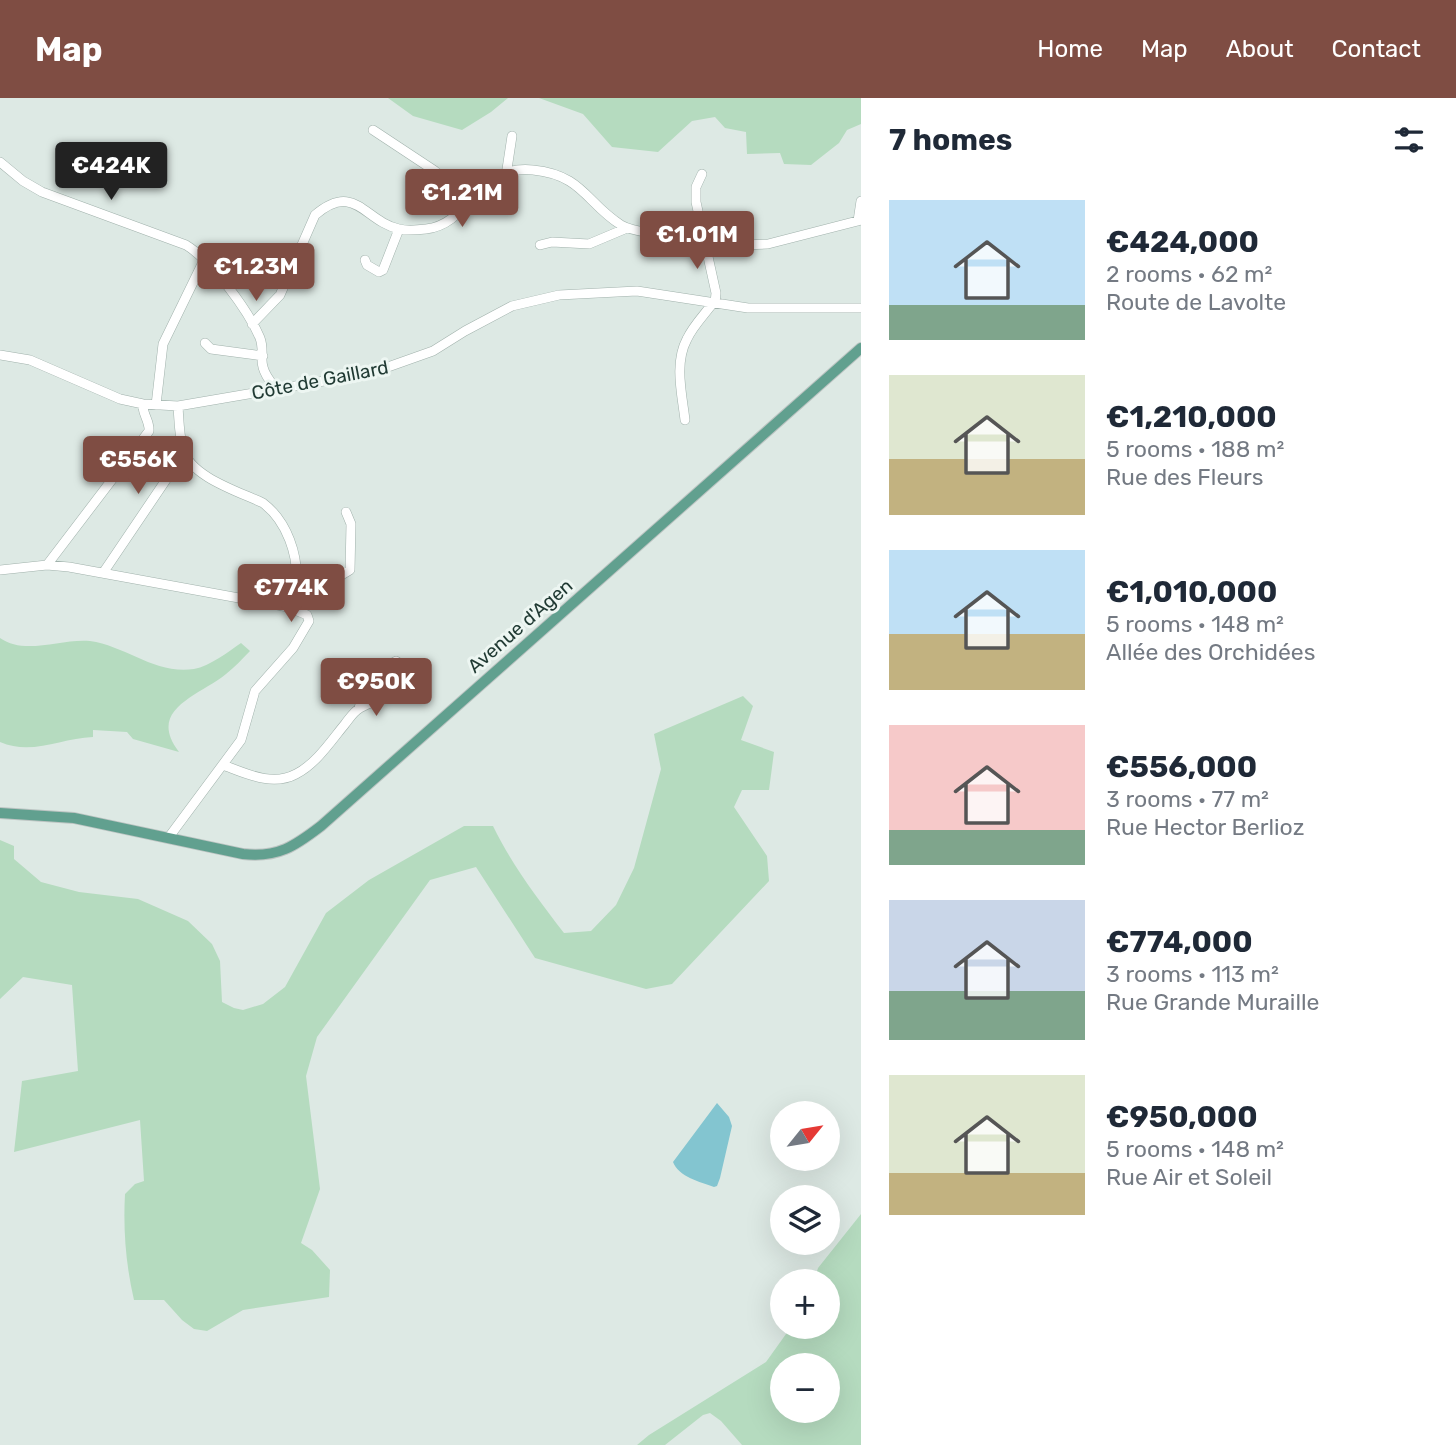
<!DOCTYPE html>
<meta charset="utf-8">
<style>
body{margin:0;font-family:Rubik,sans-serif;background:#f2f2f3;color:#1f2937;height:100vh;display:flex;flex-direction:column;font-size:26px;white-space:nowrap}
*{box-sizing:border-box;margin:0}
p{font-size:23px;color:#747a83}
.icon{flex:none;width:38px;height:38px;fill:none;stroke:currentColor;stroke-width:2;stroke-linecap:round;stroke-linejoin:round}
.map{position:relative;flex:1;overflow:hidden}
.panel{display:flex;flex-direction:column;background:#fff;width:595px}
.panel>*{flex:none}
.needle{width:46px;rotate:60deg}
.buttons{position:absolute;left:770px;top:1003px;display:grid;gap:14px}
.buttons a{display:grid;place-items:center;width:70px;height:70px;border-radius:50%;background:#fff;box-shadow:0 7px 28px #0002;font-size:35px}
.price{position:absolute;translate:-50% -60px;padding:0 16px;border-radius:7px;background:#7f4d43;color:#fff;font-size:23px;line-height:46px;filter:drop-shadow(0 2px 4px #0008)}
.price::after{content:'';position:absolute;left:50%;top:42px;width:21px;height:16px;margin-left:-10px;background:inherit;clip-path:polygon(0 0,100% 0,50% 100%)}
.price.selected{background:#222;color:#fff}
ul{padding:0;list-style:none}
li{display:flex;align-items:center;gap:21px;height:175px;padding:0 28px}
li span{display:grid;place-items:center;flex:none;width:196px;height:140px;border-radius:0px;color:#555}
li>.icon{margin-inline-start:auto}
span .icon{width:84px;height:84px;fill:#fffc;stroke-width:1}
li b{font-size:30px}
h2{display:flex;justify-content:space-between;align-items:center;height:84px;padding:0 28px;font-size:30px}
header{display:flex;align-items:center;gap:42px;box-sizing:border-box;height:98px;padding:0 35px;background:#7f4d43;color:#fff}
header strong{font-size:33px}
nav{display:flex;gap:38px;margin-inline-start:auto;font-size:24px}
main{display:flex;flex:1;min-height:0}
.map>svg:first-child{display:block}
</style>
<header>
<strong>Map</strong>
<nav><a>Home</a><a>Map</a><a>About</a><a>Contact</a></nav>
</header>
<main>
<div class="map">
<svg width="861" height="1347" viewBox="0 0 861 1347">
<rect width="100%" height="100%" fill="#dde9e4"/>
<path fill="#b5dbbf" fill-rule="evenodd" d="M388,0H508L491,14L462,32L413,18Z
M539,0H861V26L847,32L839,45L811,67L784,66L780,55L747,56L746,34L725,30L715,19L692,23L658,54L612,49L583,16Z
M0,540C25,558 62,540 90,543C126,548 156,577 194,571C210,568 228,554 241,545L250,553C242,561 235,569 226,576C199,598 146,611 179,654L133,641L127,634L93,632V639C61,640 32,658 0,644Z
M743,598L753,608L741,642L774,654L769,692H742L734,709L767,758L769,783L672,886L646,891L535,860L476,769L430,782L317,939L306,978L320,1091L301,1145L312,1152L330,1172L329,1199L243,1212L207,1233L194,1231L182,1222L164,1202H134C126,1168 123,1132 125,1096L135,1086L144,1083L140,1022L14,1054L22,983L78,973L72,887L23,879L0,901V742L14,748V761L41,784L79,794L138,801L188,823L212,846L220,863L222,904L234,910L243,912L263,906L285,889L326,815L369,782L464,728H493C512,767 537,800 564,835L591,833L616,807L634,770L661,671L654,636Z
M861,1116V1347H742L721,1323L710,1315L703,1317L665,1347H637L649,1337L766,1264L791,1229L828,1228V1183H814L818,1170ZM828,1267V1312H782V1267Z"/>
<path fill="#83c5d0" d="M717,1005L729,1019L732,1028L720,1080L717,1088L714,1089C700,1084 679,1079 673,1064Z"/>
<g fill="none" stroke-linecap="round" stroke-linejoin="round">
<defs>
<path id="minor" d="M373,32L435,73L470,102
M0,64L23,83L42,94L186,147C212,163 248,212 260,240C263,248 262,254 262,262C262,273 269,282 276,291
M508,75L507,71L512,38
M702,76L696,89V104L716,195L715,205
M858,123L861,103
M540,147L552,144L589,146L627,130
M706,148L768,146L861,122
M365,162L367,167L379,174L383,172L399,131
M252,226L280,197L315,117C355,83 364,123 399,131C407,133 418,132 426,131C472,126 474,66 533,72C583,77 586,105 621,127C636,136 686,139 705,140
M205,245L211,251L263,258
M0,257L30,262L120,301L143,306L178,308L371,275L433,253L465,233L512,208L559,197L637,193L748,210H861
M156,307L163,246L205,160
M178,308C179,322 179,337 183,351C190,379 240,394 263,405C287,423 299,458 296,487C295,494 291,502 288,509
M685,322C682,296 674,265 687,241C693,228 704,217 713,205
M47,467L149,333C150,323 142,316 143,306
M0,472L47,467L69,469L288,509L307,517L309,523L293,550L255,593L241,642L169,739
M103,475L176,367L183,353
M296,479L340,478L350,472L351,426L346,414
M378,578L392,596
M223,667C245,675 272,689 296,676C316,666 331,643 345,626C349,621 354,613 360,610C376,600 416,595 407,570L396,563C380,570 363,593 359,610"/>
<path id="major" d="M0,715L74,720L243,756C278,760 295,748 321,728L861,250"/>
</defs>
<use href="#minor" stroke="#a0b1ab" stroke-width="10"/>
<use href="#major" stroke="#bcc4c2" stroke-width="12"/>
<use href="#minor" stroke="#fff" stroke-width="9"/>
<use href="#major" stroke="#61a08f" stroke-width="10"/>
</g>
<g text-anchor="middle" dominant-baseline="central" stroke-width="6" stroke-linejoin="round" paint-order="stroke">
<g font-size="19" fill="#1f3932" stroke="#edf6f2">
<text transform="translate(320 282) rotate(-11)">Côte de Gaillard</text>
<text transform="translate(520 528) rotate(-41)">Avenue d'Agen</text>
</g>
</g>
</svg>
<div class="buttons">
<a><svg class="needle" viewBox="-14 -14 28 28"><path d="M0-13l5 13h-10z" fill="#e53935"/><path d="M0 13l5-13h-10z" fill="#747a83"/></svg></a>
<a><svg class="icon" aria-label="layers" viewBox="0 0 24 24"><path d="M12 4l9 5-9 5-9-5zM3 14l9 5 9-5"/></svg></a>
<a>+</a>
<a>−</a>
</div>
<b class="price selected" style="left:111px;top:104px">€424K</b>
<b class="price" style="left:462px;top:131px">€1.21M</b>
<b class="price" style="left:697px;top:173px">€1.01M</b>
<b class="price" style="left:256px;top:205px">€1.23M</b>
<b class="price" style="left:138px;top:398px">€556K</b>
<b class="price" style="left:291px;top:526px">€774K</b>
<b class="price" style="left:376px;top:620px">€950K</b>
</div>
<section class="panel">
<h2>7 homes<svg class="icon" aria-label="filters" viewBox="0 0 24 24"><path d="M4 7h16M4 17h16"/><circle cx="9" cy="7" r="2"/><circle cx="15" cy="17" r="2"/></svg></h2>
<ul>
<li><span style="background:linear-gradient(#bfe0f5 75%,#7fa58c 0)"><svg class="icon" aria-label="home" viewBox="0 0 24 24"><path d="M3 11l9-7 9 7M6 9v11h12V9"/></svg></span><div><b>€424,000</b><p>2 rooms · 62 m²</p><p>Route de Lavolte</p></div></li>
<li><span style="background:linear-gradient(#dfe7d0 60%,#c2b280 0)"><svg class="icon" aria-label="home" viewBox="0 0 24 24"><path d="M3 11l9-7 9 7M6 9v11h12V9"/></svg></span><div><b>€1,210,000</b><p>5 rooms · 188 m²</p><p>Rue des Fleurs</p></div></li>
<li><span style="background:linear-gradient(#bfe0f5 60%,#c2b280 0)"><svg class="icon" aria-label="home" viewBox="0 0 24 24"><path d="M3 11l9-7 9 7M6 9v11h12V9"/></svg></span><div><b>€1,010,000</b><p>5 rooms · 148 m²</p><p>Allée des Orchidées</p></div></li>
<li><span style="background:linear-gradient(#f6c9c9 75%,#7fa58c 0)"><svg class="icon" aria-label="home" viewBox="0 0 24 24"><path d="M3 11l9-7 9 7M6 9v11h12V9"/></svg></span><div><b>€556,000</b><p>3 rooms · 77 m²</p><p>Rue Hector Berlioz</p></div></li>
<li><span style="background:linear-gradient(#c9d6e8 65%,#7fa58c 0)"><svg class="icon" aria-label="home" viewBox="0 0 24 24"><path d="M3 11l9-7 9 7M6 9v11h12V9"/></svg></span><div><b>€774,000</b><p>3 rooms · 113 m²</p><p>Rue Grande Muraille</p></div></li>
<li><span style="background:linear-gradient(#dfe7d0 70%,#c2b280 0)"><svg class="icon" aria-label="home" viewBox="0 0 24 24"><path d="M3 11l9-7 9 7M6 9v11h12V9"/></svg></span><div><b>€950,000</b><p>5 rooms · 148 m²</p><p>Rue Air et Soleil</p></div></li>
</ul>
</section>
</main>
